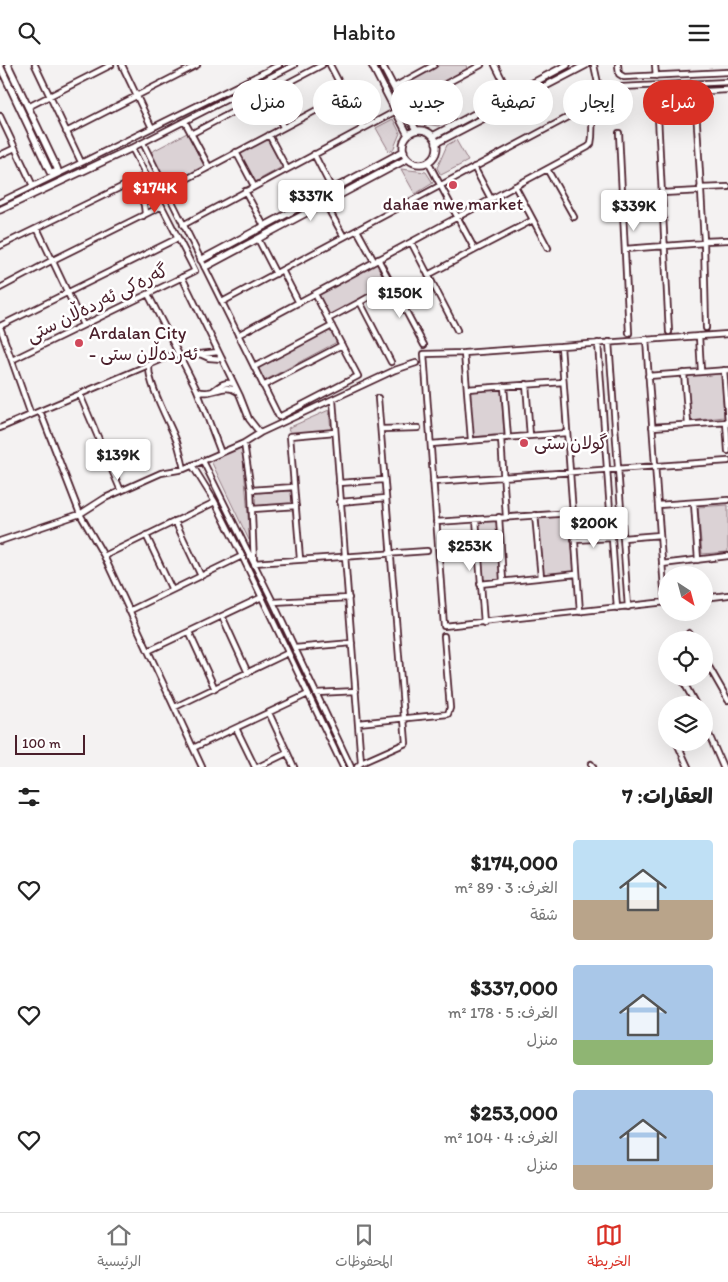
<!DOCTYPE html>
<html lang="ar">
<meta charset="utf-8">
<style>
body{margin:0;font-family:Itim,"Playpen Sans Arabic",sans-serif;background:#f6f6f6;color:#222;direction:rtl;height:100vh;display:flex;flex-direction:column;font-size:19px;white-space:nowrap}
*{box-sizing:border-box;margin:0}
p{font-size:16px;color:#767676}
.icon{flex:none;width:28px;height:28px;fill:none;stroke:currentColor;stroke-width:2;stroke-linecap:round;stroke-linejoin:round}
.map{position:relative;height:702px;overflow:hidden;direction:ltr}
.panel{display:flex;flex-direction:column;background:#fff;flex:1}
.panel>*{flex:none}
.hud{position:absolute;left:15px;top:15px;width:699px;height:45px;direction:rtl;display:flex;gap:10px}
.needle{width:32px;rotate:144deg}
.controls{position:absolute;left:658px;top:501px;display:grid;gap:10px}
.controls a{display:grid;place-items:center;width:55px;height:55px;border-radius:50%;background:#fff;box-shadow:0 5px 20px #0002;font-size:25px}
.scale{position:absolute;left:15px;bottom:12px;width:70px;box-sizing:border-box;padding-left:5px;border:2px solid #4a1f2b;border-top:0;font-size:14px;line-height:18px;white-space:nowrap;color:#4a1f2b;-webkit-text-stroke:4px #fff;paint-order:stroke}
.price{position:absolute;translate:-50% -42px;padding:0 11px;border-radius:5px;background:#fff;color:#222;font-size:16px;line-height:32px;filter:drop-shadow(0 1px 2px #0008)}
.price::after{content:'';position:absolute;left:50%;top:30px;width:15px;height:11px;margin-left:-8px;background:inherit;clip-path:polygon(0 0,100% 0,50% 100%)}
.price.active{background:#d93025;color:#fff}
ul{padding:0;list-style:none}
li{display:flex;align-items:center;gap:15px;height:125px;padding:0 15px}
li span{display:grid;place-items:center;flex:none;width:140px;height:100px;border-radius:5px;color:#555}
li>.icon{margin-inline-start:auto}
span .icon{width:60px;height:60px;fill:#fffc;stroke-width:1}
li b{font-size:21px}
h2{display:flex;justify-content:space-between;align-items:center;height:60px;padding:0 15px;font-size:21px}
.chip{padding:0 18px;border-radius:22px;background:#fff;box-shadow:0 5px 20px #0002;font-size:18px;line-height:45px}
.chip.active{background:#d93025;color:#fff}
header{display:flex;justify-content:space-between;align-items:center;height:65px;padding:0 15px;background:#fff;font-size:22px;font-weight:600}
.tab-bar{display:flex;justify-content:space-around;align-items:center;height:70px;border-top:1px solid #e0e0e0;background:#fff;font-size:14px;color:#767676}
.tab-bar a{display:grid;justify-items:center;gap:2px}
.tab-bar .active{color:#d93025}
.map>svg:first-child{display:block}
</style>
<header><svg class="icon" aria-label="menu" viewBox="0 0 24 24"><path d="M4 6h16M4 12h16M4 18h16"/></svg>Habito<svg class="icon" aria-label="search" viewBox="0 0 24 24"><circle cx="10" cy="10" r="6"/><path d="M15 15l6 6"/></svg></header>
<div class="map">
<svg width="728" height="702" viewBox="0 0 728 702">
<rect width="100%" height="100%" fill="#f4f2f2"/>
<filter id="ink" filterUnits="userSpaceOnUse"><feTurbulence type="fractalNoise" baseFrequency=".02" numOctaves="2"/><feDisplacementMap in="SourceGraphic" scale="10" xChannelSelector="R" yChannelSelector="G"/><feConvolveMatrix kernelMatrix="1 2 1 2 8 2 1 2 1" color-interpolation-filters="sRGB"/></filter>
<g filter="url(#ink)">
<path fill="#dbd2d5" stroke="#927880" d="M440,0H466L467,4L405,37L398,22Z
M432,33L445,57L438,61L420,58L412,44Z
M393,54L400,68L393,85L389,86L376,63Z
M187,68L204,101L167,120L151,87Z
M267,74L282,102L255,117L240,89Z
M456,75L468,96L441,110L437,103L447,80Z
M401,104L426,107L433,118L415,129Z
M377,198L388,218L330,250L319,230Z
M330,264L337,277L264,316L257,303Z
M722,308L724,352L691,356L687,310Z
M501,324L504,369L472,372L469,326Z
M329,345L331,365L290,368L288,363Z
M242,379L250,474L249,475L212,398L214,392Z
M292,426V439L254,441V428Z
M728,440V487L702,489L698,442Z
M570,451L574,507L543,509L539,453Z
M497,455L501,514L483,516L479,456Z"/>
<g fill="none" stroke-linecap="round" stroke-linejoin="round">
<defs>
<path id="minor" d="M35,0L81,97H83L279,0
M122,0L152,63
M330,0L363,63
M495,0L510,30
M618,0L619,9L624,12L728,7
M655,0L656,11
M394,22L434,0
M599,23L728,17
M695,27L704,176L706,263
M267,30L283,62
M404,41L481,0
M28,42L111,0
M0,51L33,121L83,97
M185,57L209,102
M66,67L197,0
M619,68L629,268
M191,69L322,0
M269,70L287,104
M143,78L279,352L358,311L315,229
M236,87L254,121
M314,89L332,124
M0,90L15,83
M428,97L475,185L428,210
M474,102L491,134
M547,104L574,152
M134,116L144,140L145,148L143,151
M515,121L548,183
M700,123L728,122
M166,125L345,30
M245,126L264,161
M662,128L701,126
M0,137L33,121
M325,138L344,172
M183,160L396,46
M37,163L83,260
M357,165L374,196
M258,174L276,209
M704,176L728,175
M411,177L457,265
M0,181L146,110
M625,184L704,178
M475,185L533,155
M378,194L424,280
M282,205L299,238
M0,223L51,196L162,141
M148,229L197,325L221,388
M222,237L593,39
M360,237L392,219
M328,254L360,237L391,297
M0,261L178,173
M0,262L31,350
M669,267L657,32L662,28L728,25
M238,270L588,82L591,79L592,72L593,39L599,23L594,0
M699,271L701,306
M646,274L665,538
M609,277L628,542
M598,278L617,543
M561,281L580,547
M464,288L471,375
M200,289L209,293L222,294
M12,295L195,206L132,83L294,0
M150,300C144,312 172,363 177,377C180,386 182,395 184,404
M254,302L332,261
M724,305L728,356
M684,308L688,359
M648,311L728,305
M526,319L530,371
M263,321L342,280
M504,321L508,373
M467,324L563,317
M197,325C209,333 224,317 236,326
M214,325C220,320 226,316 234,319
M80,330L121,426
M333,335L361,698
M40,346L80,449L104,491L202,702
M726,357L728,386
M652,362L728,357
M0,363L172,290H179L182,291L218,287
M381,364L418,363
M260,368L395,305L416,298
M501,373L506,452
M244,378L251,425L254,498L427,486
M431,379L566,368
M203,396L273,537L351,702
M192,400L215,437L242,491L343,702
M433,417L728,396
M339,418L384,415
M251,425L294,422
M340,437L386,433
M694,438L698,495
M658,440L728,435
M253,444L296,441
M535,450L541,512
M499,452L503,516
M476,454L484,558
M175,456L201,511
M436,457L572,448
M146,470L172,525
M623,473L660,470
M574,475L612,473
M0,476L80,449L105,433L161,408L184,404L244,378L260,368L249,354L240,331L182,212
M104,491L215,437
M300,494L290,371L335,367
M662,499L728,491
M480,519L576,509
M704,533L728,530
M273,537L349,533
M666,537L444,561L424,289L464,288L728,269
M129,546L242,491
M222,551L248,608
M189,567L215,624
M689,568L694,575
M295,583L352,578
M148,586L262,532
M666,589V590
M704,593L728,635
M681,612L696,640
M316,628L356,626
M175,642L288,588
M269,648L294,702
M358,658L448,649L450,643L444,571
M704,658L723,702
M236,663L255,702
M677,678L688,702
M193,683L308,629
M591,699L593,702
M258,702L287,688
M357,702L361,698L406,678L378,333"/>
<path id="tertiary" d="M372,0L408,70
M382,0L416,65
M0,1L50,107L52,108L58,106L57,103L8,0
M403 82a17 17 0 1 1 34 0a17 17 0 1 1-34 0Z
M433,71L567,0
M436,78L586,0
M0,145L132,83
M201,195L404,86
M205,202L407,94"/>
</defs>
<use href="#minor" stroke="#4a1f2b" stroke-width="8"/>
<use href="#tertiary" stroke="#4a1f2b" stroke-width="9"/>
<use href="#minor" stroke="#fff" stroke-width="4.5"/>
<use href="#tertiary" stroke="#fff" stroke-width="5.5"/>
</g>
</g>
<g fill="#d1495b" stroke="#fff" stroke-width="2">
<circle cx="453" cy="120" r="5"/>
<circle cx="79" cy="278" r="5"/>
<circle cx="524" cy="378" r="5"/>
</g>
<g text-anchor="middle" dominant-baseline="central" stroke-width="5" stroke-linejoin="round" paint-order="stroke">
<g font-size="18" fill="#4a1f2b" stroke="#fff" text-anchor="start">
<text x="453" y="139" text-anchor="middle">dahae nwe market</text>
<text x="89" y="268">Ardalan City<tspan x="89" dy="21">- ئەردەڵان ستی</tspan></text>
<text x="534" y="378">گولان ستی</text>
</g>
<g font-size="18" fill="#4a1f2b" stroke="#fff">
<text transform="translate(97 238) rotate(-26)">گەرەکی ئەردەڵان ستی</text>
</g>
</g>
</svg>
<div class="controls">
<a><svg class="needle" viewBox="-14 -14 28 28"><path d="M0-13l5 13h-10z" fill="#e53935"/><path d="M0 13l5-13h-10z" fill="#767676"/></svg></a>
<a><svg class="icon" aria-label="locate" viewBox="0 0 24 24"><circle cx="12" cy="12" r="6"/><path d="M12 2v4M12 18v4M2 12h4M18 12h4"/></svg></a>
<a><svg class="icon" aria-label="layers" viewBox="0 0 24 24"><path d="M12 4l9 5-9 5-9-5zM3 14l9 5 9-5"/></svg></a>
</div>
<div class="scale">100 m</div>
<b class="price active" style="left:155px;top:149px">$174K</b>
<b class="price" style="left:311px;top:157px">$337K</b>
<b class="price" style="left:634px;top:167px">$339K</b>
<b class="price" style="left:400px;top:254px">$150K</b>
<b class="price" style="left:118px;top:416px">$139K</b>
<b class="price" style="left:594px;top:484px">$200K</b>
<b class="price" style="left:470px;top:507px">$253K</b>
<div class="hud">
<a class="chip active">شراء</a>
<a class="chip">إيجار</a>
<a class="chip">تصفية</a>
<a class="chip">جديد</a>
<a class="chip">شقة</a>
<a class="chip">منزل</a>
</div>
</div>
<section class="panel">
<h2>العقارات: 7<svg class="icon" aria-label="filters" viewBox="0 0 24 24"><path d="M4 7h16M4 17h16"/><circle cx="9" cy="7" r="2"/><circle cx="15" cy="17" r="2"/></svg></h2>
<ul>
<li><span style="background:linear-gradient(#bfe0f5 60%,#b9a48a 0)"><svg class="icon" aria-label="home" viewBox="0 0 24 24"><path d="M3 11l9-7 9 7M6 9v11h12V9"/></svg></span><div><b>$174,000</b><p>الغرف: 3 · 89 m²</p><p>شقة</p></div><svg class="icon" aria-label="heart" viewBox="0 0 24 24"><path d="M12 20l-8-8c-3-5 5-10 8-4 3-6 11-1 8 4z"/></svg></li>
<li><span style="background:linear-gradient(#a9c7e8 75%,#8fb573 0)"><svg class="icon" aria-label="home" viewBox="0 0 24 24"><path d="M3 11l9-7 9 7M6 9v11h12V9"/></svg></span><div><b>$337,000</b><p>الغرف: 5 · 178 m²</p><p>منزل</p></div><svg class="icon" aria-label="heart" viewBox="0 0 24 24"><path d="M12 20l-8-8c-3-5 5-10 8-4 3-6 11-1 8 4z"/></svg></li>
<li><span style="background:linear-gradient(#a9c7e8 75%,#b9a48a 0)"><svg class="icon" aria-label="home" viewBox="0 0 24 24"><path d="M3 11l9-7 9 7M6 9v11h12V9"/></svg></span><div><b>$253,000</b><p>الغرف: 4 · 104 m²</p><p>منزل</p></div><svg class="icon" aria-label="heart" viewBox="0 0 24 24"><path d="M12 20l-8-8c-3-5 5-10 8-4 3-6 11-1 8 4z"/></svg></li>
</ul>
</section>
<nav class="tab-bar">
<a class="active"><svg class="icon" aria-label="map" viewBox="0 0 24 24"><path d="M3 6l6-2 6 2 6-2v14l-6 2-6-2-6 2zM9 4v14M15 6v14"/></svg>الخريطة</a>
<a><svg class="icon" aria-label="saved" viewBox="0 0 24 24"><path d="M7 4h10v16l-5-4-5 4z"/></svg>المحفوظات</a>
<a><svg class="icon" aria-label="home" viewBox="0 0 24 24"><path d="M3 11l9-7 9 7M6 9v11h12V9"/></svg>الرئيسية</a>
</nav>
